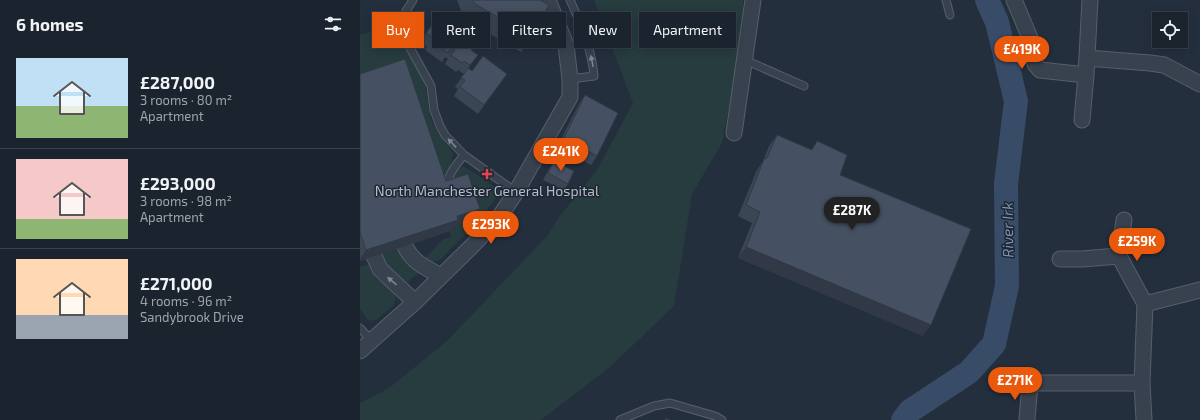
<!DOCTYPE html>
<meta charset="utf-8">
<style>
body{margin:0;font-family:"Exo 2",sans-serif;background:#282f3a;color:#f1f3f6;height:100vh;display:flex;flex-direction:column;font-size:15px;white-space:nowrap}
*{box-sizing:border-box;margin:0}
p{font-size:13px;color:#a0a4aa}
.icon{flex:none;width:22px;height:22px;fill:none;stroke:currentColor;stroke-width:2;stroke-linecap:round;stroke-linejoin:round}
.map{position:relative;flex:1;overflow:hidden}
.side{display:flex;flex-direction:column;background:#1b232e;width:360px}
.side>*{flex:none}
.top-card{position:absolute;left:12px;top:12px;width:380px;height:36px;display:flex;gap:8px}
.controls{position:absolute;left:792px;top:12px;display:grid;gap:8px}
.controls a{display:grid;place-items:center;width:36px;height:36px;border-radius:0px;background:#1b232e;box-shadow:0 2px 10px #0003,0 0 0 1px #39404a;font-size:20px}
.price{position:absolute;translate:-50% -34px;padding:0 9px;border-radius:14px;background:#ea580c;color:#fff;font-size:13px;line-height:26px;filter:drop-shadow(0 1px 2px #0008)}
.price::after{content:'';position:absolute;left:50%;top:24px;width:12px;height:9px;margin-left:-6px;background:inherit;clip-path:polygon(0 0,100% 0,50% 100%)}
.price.on{background:#222;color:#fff}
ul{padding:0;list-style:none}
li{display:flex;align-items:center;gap:12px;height:100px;padding:0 16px}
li+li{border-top:1px solid #39404a}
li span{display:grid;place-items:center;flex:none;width:112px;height:80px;border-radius:0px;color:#555}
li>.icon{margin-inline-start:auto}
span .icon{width:48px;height:48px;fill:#fffc;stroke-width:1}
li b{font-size:17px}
h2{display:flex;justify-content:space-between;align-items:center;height:48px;padding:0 16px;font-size:17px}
.tag{padding:0 14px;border-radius:0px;background:#1b232e;box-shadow:0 2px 10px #0003,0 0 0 1px #39404a;font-size:14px;line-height:36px}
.tag.on{background:#ea580c;color:#fff}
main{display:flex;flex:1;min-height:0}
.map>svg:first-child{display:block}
</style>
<main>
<section class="side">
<h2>6 homes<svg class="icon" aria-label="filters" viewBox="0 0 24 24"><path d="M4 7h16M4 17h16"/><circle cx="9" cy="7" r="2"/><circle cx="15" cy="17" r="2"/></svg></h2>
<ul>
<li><span style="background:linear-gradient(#bfe0f5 60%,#8fb573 0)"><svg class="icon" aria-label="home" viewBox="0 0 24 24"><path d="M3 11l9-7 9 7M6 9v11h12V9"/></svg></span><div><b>£287,000</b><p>3 rooms · 80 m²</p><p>Apartment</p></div></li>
<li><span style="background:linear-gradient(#f6c9c9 75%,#8fb573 0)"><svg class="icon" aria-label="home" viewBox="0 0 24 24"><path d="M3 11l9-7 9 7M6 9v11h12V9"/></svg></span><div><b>£293,000</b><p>3 rooms · 98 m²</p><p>Apartment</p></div></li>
<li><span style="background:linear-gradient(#ffd9b3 70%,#9aa5b1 0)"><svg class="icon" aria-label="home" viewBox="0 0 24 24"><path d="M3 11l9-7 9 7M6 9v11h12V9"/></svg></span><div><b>£271,000</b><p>4 rooms · 96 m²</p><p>Sandybrook Drive</p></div></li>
</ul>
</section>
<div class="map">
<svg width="840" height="420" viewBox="0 0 840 420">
<rect width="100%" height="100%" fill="#242f3e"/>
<path fill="#263c3f" d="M234,0H383V36L362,143L332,194L314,306L250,367L181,420H0V403L29,388L87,341L188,235L199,217L237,170L273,103Z
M42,10L45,11C42,19 39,27 40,35C43,50 57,61 62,75C69,92 67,110 74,126C79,137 89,144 93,154L91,164L83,178L0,77V35L36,23Z
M103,166L113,172L141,191L121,218L80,260L73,262L70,264L63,261L82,240L91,237L89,228L92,181L97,170Z
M41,248L62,272L53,277L48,283L45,280L42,283L32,276L19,255Z
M9,264C11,270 13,275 17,279C23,285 33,290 36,298L34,305L17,319L12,321L7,319L0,308V267Z"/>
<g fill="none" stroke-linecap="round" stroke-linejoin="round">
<path stroke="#394c67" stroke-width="24" d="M543,420L550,411L609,372L634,344L647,286L646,184L656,101L637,22L627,0"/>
<defs>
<path id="service" d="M53,0L46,11L43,28L49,46L71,86L74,110L80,126L85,135L104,155L156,192
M586,0L590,15
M385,60L444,86
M210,79L234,76C232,50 221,24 210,0
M88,188C86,175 97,164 104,155
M0,328L12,341
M260,420L294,406L310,403L355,416L362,420"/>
<path id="minor" d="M654,0L670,38L675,64L680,70L726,75
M727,58L790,63L804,65L840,84
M722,120L726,75L730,0
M374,133L393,0
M764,220L759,256L785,304
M45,246C52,262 66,268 81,276
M14,256L20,269L25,274L55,302
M700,259H722L759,256
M785,304L840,290
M0,351L55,302L114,244L140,216L156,192L210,97V79L206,45L188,0
M653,383H782
M667,420L670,383
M784,420L782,383L785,304"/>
</defs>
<use href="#service" stroke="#565f6c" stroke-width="9"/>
<use href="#minor" stroke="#565f6c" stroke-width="17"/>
<use href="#service" stroke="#38414e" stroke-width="7"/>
<use href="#minor" stroke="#38414e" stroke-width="15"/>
</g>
<path fill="#3b4654" d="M97,0H180L172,37L161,52L104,19Z
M74,22L118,55L104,74L98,70L96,72L85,64L88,59L85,57L82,62L65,50L67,47L60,42Z
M108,68L112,71L147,74L118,114L94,96L98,89L95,87Z
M0,74L86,181L120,209L112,220L94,226L90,231L0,261Z
M225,95L237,156L231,165L197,147L219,104Z
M417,135L451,150L457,141L480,175L563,336L378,258L392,223L378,216L397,170L403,161L409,146Z
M194,161L208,184L204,190L183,180L190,167Z"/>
<path fill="#303945" d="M120,209L112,220L94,226L90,231L0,261V259L6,250L97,216Z
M386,247L571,325L563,336L378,258Z"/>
<path fill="#455162" stroke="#303945" d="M113,0H180L189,5L172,37L115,4Z
M74,22L81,27L83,25L113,48L111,50L118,55L110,65L104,61L102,63L91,55L95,50L91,48L88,53L72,41L73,38L66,33Z
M123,56L147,74L124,105L100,87L105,80L101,78L108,68L112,71Z
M45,59L86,181L108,174L120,209L97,216L98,220L6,250L0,232V74Z
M225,95L258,113L237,156L204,138Z
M417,135L452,150L457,141L487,155L480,175L611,229L571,325L386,247L400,212L386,205L404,159L407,158Z
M194,161L214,171L208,184L188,173Z
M306,418L310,420H305Z"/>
<defs><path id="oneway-solid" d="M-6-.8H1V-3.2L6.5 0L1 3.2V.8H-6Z"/></defs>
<g fill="#7c8592">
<use href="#oneway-solid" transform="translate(232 61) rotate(-101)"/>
<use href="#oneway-solid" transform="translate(92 143) rotate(-133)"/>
<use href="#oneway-solid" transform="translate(32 281) rotate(-140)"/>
</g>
<path fill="#e0444e" stroke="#1d2633" stroke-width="1.5" d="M125 168h4v4h4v4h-4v4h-4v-4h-4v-4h4z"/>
<g text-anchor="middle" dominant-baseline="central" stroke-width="3" stroke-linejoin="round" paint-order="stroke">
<g font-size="14" fill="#b4bcc9" stroke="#1d2633">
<text x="127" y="190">North Manchester General Hospital</text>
</g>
<g font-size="15" font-style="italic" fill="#7c92b1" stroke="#1d2633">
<text transform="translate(647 230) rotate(-91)">River Irk</text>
</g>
</g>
</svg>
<div class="controls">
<a><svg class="icon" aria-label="locate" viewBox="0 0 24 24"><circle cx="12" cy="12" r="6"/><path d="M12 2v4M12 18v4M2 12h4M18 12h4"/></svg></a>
</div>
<b class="price" style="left:662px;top:70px">£419K</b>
<b class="price" style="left:201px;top:172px">£241K</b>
<b class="price on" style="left:492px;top:231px">£287K</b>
<b class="price" style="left:131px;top:245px">£293K</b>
<b class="price" style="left:777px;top:262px">£259K</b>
<b class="price" style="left:655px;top:401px">£271K</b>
<div class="top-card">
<a class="tag on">Buy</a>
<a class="tag">Rent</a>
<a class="tag">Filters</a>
<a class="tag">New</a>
<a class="tag">Apartment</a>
</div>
</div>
</main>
